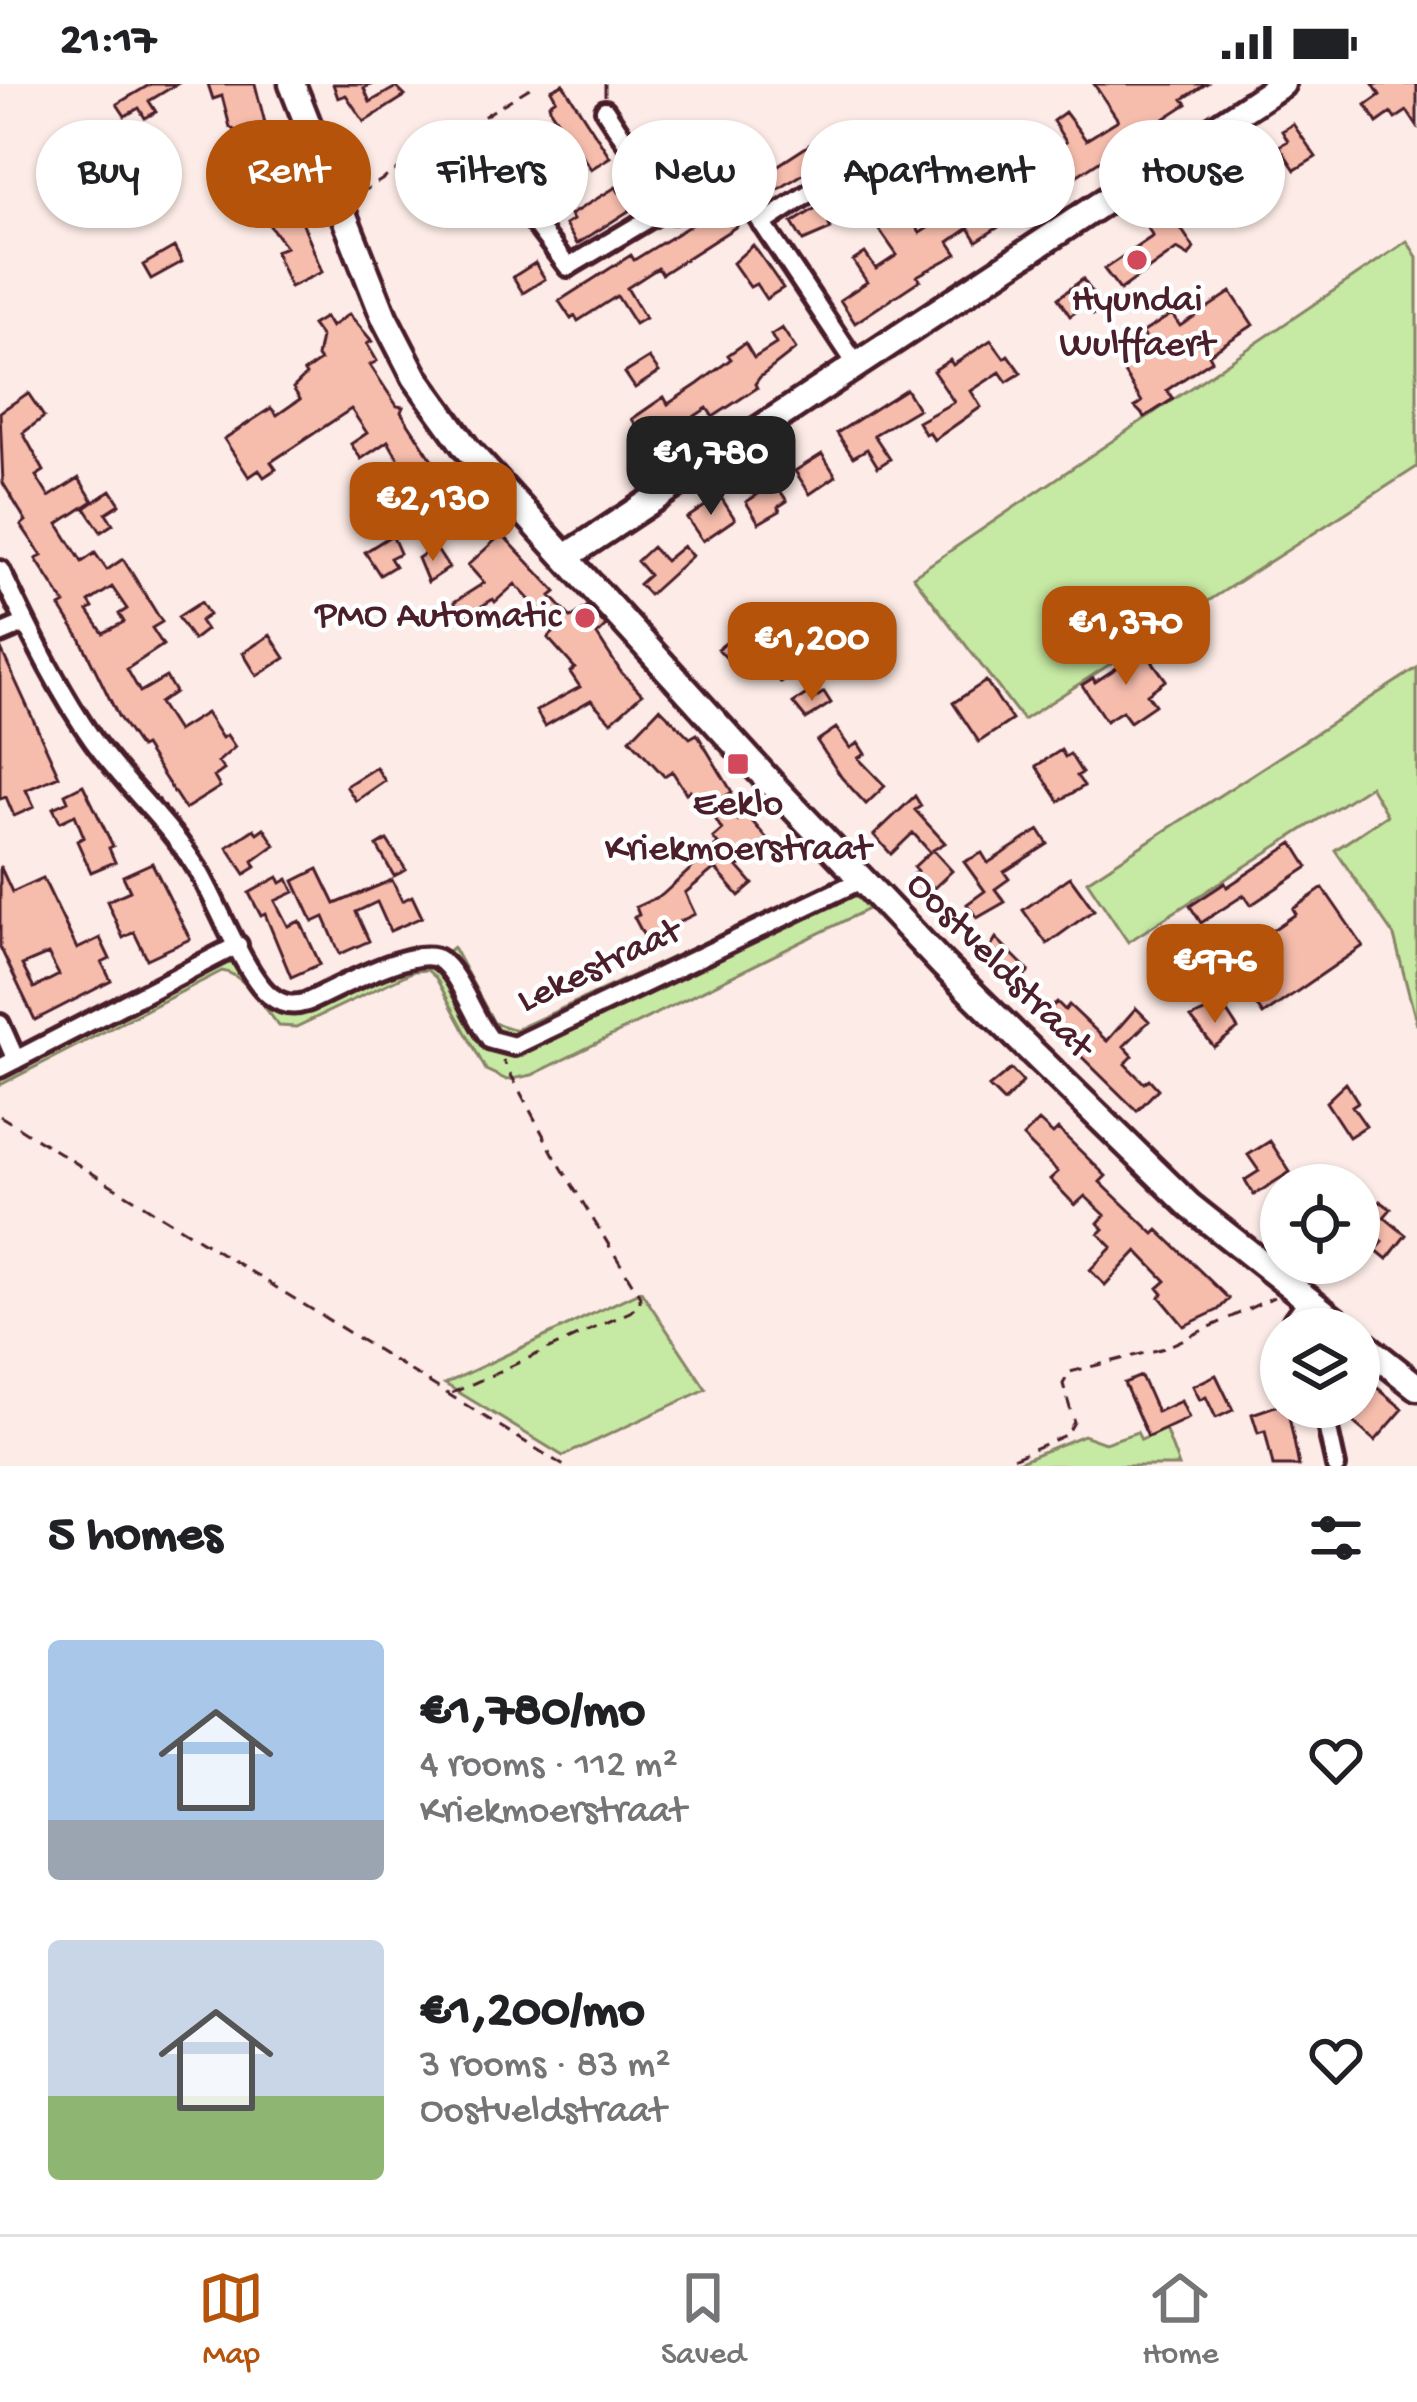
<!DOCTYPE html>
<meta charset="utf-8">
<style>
body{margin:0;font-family:"Gochi Hand",sans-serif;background:#f6f6f6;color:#202124;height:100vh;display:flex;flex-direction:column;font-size:45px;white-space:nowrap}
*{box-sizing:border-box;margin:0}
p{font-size:39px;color:#757577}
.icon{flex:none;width:66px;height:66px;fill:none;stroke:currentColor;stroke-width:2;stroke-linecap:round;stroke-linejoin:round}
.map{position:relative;height:1382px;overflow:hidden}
.side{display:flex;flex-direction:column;background:#fff;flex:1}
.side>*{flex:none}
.hud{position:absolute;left:36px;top:36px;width:1347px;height:108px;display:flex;gap:24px}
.buttons{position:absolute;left:1260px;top:1080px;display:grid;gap:24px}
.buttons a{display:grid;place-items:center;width:120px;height:120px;border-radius:50%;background:#fff;box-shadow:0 3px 9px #0004;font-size:60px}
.price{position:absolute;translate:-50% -102px;padding:0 27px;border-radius:24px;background:#b45309;color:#fff;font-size:39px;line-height:78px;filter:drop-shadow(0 3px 6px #0008)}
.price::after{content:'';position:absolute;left:50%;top:72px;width:36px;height:27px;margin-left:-18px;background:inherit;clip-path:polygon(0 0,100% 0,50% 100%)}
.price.current{background:#222;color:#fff}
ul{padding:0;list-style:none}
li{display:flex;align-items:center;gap:36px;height:300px;padding:0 48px}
li span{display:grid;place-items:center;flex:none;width:336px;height:240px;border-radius:12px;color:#555}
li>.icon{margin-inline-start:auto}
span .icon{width:144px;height:144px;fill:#fffc;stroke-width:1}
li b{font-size:51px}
h2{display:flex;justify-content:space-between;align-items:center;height:144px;padding:0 48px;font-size:51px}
.tag{padding:0 42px;border-radius:54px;background:#fff;box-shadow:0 3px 9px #0004;font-size:42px;line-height:108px}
.tag.current{background:#b45309;color:#fff}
.status{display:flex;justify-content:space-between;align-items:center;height:84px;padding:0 60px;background:#fff;direction:ltr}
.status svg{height:33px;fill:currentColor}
.menu{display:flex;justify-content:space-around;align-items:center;height:168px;border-top:3px solid #e0e0e0;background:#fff;font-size:33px;color:#757577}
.menu a{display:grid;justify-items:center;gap:6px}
.menu .current{color:#b45309}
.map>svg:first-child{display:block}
</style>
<div class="status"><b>21:17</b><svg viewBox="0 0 49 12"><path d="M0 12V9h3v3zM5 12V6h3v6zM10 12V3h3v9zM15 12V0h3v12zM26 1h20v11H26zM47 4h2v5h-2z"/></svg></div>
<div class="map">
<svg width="1417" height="1382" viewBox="0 0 1417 1382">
<rect width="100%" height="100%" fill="#fcebe6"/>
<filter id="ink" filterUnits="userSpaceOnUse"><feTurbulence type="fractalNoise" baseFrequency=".00833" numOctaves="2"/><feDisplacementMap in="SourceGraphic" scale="24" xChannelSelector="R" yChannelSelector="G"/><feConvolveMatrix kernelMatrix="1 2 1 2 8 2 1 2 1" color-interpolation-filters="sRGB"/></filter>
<g filter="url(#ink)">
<path fill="#c6e9a3" stroke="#888467" stroke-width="3" d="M1407,157L1417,173V383L1023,636L913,492Z
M1417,584V941L1394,852L1335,766L1387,731L1370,702L1128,858L1087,797Z
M841,795L868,825L532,991L507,996L486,986L436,894L427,886L414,887L296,943L279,942C264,924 245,890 222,887L0,1001V990L220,878L240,881C250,894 266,926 283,929C298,932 399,886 425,878L446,894L490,966L513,970L531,964L525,954L516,957L495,950L446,869L453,863L494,939L515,946Z
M641,1207L706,1305L563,1372L445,1300Z
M1165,1345L1179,1382H1008L1083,1351L1105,1359L1137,1348L1141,1356Z"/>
<path fill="#f6bdad" stroke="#4a1f2b" stroke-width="3" fill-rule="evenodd" d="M151,0H177L149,17L156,28L145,34L139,24L125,32L117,20Z
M208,0H255L265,39L238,49L230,43L222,12L213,15Z
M333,0H373L364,4L370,18L396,3L405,12L364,38L346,11L338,14Z
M563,0L610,73L591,85L551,27L549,20L556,15L551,6Z
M1094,0H1206L1183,15L1187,20L1027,124L1019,111L997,125L991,129L1000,142L977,157L969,144L949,158L957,170L917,192L920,196L855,239L840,216L867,198L853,177L865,169L876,185L897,171L879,145L893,135L891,132L903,124L920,149L943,134L940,129L980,101L968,80L982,71L996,92L1035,66L1041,75L1066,58L1053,37L1065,28L1086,56L1118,36Z
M1373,0H1417V42L1407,27L1395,35L1391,29L1377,39L1366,21L1380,11Z
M1293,40L1316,73L1295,86L1279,62L1288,57L1282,47Z
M834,45L878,110L829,141L831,145L803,157L792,139L846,105L833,84L827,75L771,110L760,93Z
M723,52L735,71L711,86L703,64Z
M272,60L322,188L290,203L275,167L286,163L267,138L275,132L260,95L244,101L234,75Z
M676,63H681L700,93L682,104L662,72Z
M1238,70L1247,82L1257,75L1274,101L1252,115L1227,78Z
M540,72L561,105L541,118L520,85Z
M616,103L619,108L627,103L638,121L577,160L565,141L573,136L570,131Z
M1164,119L1194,164L1189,172L1177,165L1120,206L1104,185L1153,152L1141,134Z
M722,122L737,142L662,190L658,184L627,204L645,234L635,240L617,212L578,237L575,232L571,235L559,217L631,171L634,176Z
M753,161L783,204L766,215L756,200L750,203L733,179Z
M174,163L182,178L151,195L143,181Z
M535,179L545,195L523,209L513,193Z
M1083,195L1103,225L1093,231L1086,221L1070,232L1058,214Z
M1231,208L1253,241L1209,270L1212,276L1167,306L1173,315L1145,333L1135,323L1142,318L1116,276L1133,265L1145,253L1142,249L1172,230L1180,242Z
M349,230L372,257L367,260L377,277L370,281L397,322L403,323L401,328L442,391L453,383L469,406L465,408L469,415L429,441L413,417L397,427L378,395L401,380L388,357L361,375L351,360L367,349L351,325L271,378L276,385L264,393L259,386L249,393L224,355L271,324L277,331L300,315L293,304L306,291L304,288L320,277L317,273L321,253L312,241L325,233L331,243Z
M782,244L796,265L760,293L755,300L757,304L713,333L707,324L680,342L686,352L661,369L648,350L644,353L632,335L664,313L668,320L698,300L731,275L728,271L745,259L754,274L776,260L771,251Z
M991,256L1004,274L1008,271L1021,289L1007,298L1000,288L971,307L981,323L934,356L929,348L925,350L918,338L954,318L933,287L950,276L953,281Z
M649,274L659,288L635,304L625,289Z
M906,305L918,325L874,351L890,375L878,383L867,365L853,373L837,349Z
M28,309L44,333L23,349L44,387L36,392L49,413L79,394L93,417L58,440L82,478L95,469L107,486L123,475L162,538L152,544L163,561L127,585L140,608L166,593L175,608L159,619L177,647L206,629L222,654L227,651L235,663L218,678L224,686L214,693L220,703L185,725L144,662L140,664L118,632L81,556L60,523L65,520L36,475L42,472L21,441L26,437L3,399L0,328ZM112,503L127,525L119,530L124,538L103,549L88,527L93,524L89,518Z
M822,370L836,392L810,410L795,387Z
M775,399L787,417L778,423L780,427L759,439L746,418Z
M111,406L120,420L106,429L113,440L101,448L85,424Z
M720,412L735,435L703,457L687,434Z
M502,450L556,508L551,512L571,534L588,522L606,542L597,551L621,588L642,610L611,638L591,616L545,642L536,627L580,603L570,588L575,584L548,554L554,548L546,540L549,537L515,500L495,518L493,515L463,534L454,518L484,499L468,481Z
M392,451L400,469L390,474L395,482L380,491L365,468Z
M683,462L692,472L649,511L639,500L649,491L637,477L652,463L665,477Z
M435,463L449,484L428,498L418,474Z
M201,518L209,531L200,537L206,546L193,556L178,533Z
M745,544L760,560L788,544L811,579L781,599L761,569L754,575L748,569L733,581L718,565Z
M270,551L285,574L257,592L243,569Z
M0,563L59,692L26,706L34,723L14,732L6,713L0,715Z
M1144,566L1166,596L1147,610L1155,621L1130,638L1122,627L1106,637L1082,601L1093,594L1095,598Z
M986,597L1012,636L979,658L953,619Z
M811,607L815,614L824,608L831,619L806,635L793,619Z
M660,624L690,654L697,650L732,708L724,713L738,736L746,730L769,757L738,783L753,800L739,812L715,784L685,809L695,830L645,854L634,833L639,831L636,823L662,811L718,760L713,754L722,746L706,719L700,722L690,706L686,709L672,687L664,692L630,655Z
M836,644L850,664L858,659L865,670L858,674L885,702L866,720L842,694L817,657Z
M1061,666L1065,673L1070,670L1082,689L1077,692L1084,702L1059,717L1036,682Z
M376,683L385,697L356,717L346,702Z
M83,701L113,762L109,764L115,778L91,788L77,757L84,753L75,731L60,738L53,724L68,717L65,710Z
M915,712L921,722L915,726L945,759L933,766L952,787L934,804L931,801L924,807L910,793L917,787L914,783L930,768L913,749L891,770L874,751Z
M264,744L275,761L253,777L256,783L245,790L227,763L254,745L257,749Z
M1039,746L1048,760L1004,788L1009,795L995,805L1005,818L977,834L967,820L985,807L964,778L982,769L988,779Z
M387,756L406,786L394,792L377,762Z
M1293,759L1308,783L1251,821L1244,811L1201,839L1190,822L1225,799L1227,803Z
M152,779L190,855L147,875L134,848L123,854L107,817L130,807L123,792Z
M0,782L12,808L43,794L77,865L100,854L110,875L102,879L111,897L35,936L0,863ZM48,870L59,891L34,904L22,881Z
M318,785L335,820L392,796L402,817L412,812L422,833L390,847L377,818L356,828L369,857L340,870L324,833L313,838L294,797Z
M278,793L281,799L288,795L294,808L275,817L288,842L300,837L320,880L291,893L265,830L261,832L249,809Z
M1070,793L1094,826L1047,860L1023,826Z
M1323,804L1363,862L1263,931L1242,900L1251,894L1236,871L1296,830L1293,825Z
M996,854L1029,887L1015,902L985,872Z
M1057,918L1065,926L1069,921L1107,957L1136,924L1149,937L1124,962L1133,972L1125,980L1144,999L1149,995L1158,1005L1137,1027L1037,929L1046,921L1050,925Z
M1213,924L1220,934L1227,928L1238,945L1214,963L1191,934Z
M1011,985L1023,998L1004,1018L989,1003Z
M1346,999L1358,1018L1352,1022L1366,1042L1349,1053L1326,1018Z
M1039,1037L1053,1050L1058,1045L1106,1092L1100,1098L1154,1150L1158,1146L1229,1215L1218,1226L1184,1242L1160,1213L1163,1210L1158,1204L1166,1197L1137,1167L1105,1201L1090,1186L1112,1163L1099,1150L1104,1145L1098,1139L1105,1131L1085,1112L1075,1121L1050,1095L1058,1088L1023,1053Z
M1270,1057L1290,1088L1254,1111L1245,1096L1259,1087L1248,1071Z
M1380,1117L1391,1125L1384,1133L1406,1151L1387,1175L1376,1166L1383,1158L1361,1141Z
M1216,1291L1233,1326L1216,1334L1206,1313L1200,1316L1193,1302Z
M1141,1292L1157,1328L1181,1317L1189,1334L1148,1353L1124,1299Z
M1375,1302L1403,1325L1375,1357L1346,1332Z
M1281,1320L1287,1323L1299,1382H1273L1265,1347L1258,1349L1252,1330Z"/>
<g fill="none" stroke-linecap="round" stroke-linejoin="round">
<defs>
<path id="street" d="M605,26L673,129L734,97L858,283
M520,120L568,183L667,124
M762,140L820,102
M0,486C28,543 56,604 93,656C126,702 169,739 198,786C217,817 246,895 272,913C284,922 295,922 307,918C333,907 417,859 440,876C460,890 474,936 491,956L514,962L861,796
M0,550L26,539
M0,940L16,976
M0,984L238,861
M1294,1245L1293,1236L1308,1216
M1323,1323L1336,1382"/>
<path id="secondary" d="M292,0L384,233L415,293L467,365L777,706L944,882L1190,1122L1345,1245
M566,473L1282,0
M1359,1257L1417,1303"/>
</defs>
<use href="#street" stroke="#4a1f2b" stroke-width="26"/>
<use href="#secondary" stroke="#4a1f2b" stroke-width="33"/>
<path stroke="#4a1f2b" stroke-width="3" stroke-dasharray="12 9" stroke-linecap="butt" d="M605,12V0
M359,110L536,0
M0,1032L564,1382
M452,1309L630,1228L640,1219V1212L555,1073L503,976
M995,1382L1067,1350L1074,1338L1063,1300L1070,1288L1165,1264L1274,1213"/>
<use href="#street" stroke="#fff" stroke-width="16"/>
<use href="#secondary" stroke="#fff" stroke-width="24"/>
</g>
</g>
<g fill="#d1495b" stroke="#fff" stroke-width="4.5">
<circle cx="1137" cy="176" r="12"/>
<circle cx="585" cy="534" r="12"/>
<rect x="726" y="668" width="24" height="24" rx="6"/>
</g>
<g text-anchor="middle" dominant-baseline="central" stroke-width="9" stroke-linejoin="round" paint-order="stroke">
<g font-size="39" fill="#4a1f2b" stroke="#fff">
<text x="1137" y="218">Hyundai<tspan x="1137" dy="45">Wulffaert</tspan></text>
<text x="561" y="534" text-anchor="end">PMO Automatic</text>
<text x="738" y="722">Eeklo<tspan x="738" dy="45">Kriekmoerstraat</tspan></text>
</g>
<g font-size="39" fill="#4a1f2b" stroke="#fff">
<text transform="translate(998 883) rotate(45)">Oostveldstraat</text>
<text transform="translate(600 884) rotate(-25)">Lekestraat</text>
</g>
</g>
</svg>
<div class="buttons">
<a><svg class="icon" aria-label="locate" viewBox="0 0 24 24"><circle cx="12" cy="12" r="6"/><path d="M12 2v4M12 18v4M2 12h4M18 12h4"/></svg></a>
<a><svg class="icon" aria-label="layers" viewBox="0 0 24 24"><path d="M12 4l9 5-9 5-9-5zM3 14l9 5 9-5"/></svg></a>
</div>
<b class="price current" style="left:711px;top:434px">€1,780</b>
<b class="price" style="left:433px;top:480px">€2,130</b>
<b class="price" style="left:1126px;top:604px">€1,370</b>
<b class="price" style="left:812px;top:620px">€1,200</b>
<b class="price" style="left:1215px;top:942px">€976</b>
<div class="hud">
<a class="tag">Buy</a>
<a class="tag current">Rent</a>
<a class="tag">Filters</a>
<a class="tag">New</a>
<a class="tag">Apartment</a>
<a class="tag">House</a>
</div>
</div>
<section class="side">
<h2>5 homes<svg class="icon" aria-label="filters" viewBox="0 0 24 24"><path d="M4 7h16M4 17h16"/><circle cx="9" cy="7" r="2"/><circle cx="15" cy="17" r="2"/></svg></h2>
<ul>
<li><span style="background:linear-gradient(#a9c7e8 75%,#9aa5b1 0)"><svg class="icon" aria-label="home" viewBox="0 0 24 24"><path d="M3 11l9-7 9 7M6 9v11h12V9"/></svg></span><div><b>€1,780/mo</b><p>4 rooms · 112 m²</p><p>Kriekmoerstraat</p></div><svg class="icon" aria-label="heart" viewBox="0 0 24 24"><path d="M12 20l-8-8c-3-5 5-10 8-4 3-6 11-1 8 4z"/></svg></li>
<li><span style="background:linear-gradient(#c9d6e8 65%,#8fb573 0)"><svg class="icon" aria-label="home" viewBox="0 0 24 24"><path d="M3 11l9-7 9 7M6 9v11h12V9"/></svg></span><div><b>€1,200/mo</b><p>3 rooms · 83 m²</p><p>Oostveldstraat</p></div><svg class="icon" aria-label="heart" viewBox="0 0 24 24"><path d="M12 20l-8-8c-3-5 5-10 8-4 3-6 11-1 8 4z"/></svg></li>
</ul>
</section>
<nav class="menu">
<a class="current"><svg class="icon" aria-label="map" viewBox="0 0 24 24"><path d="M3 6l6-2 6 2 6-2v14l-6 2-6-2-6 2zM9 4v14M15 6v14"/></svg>Map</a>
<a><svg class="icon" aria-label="saved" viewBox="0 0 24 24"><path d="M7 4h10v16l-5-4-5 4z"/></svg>Saved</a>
<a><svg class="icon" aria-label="home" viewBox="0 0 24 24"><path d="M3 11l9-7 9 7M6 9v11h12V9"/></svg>Home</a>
</nav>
